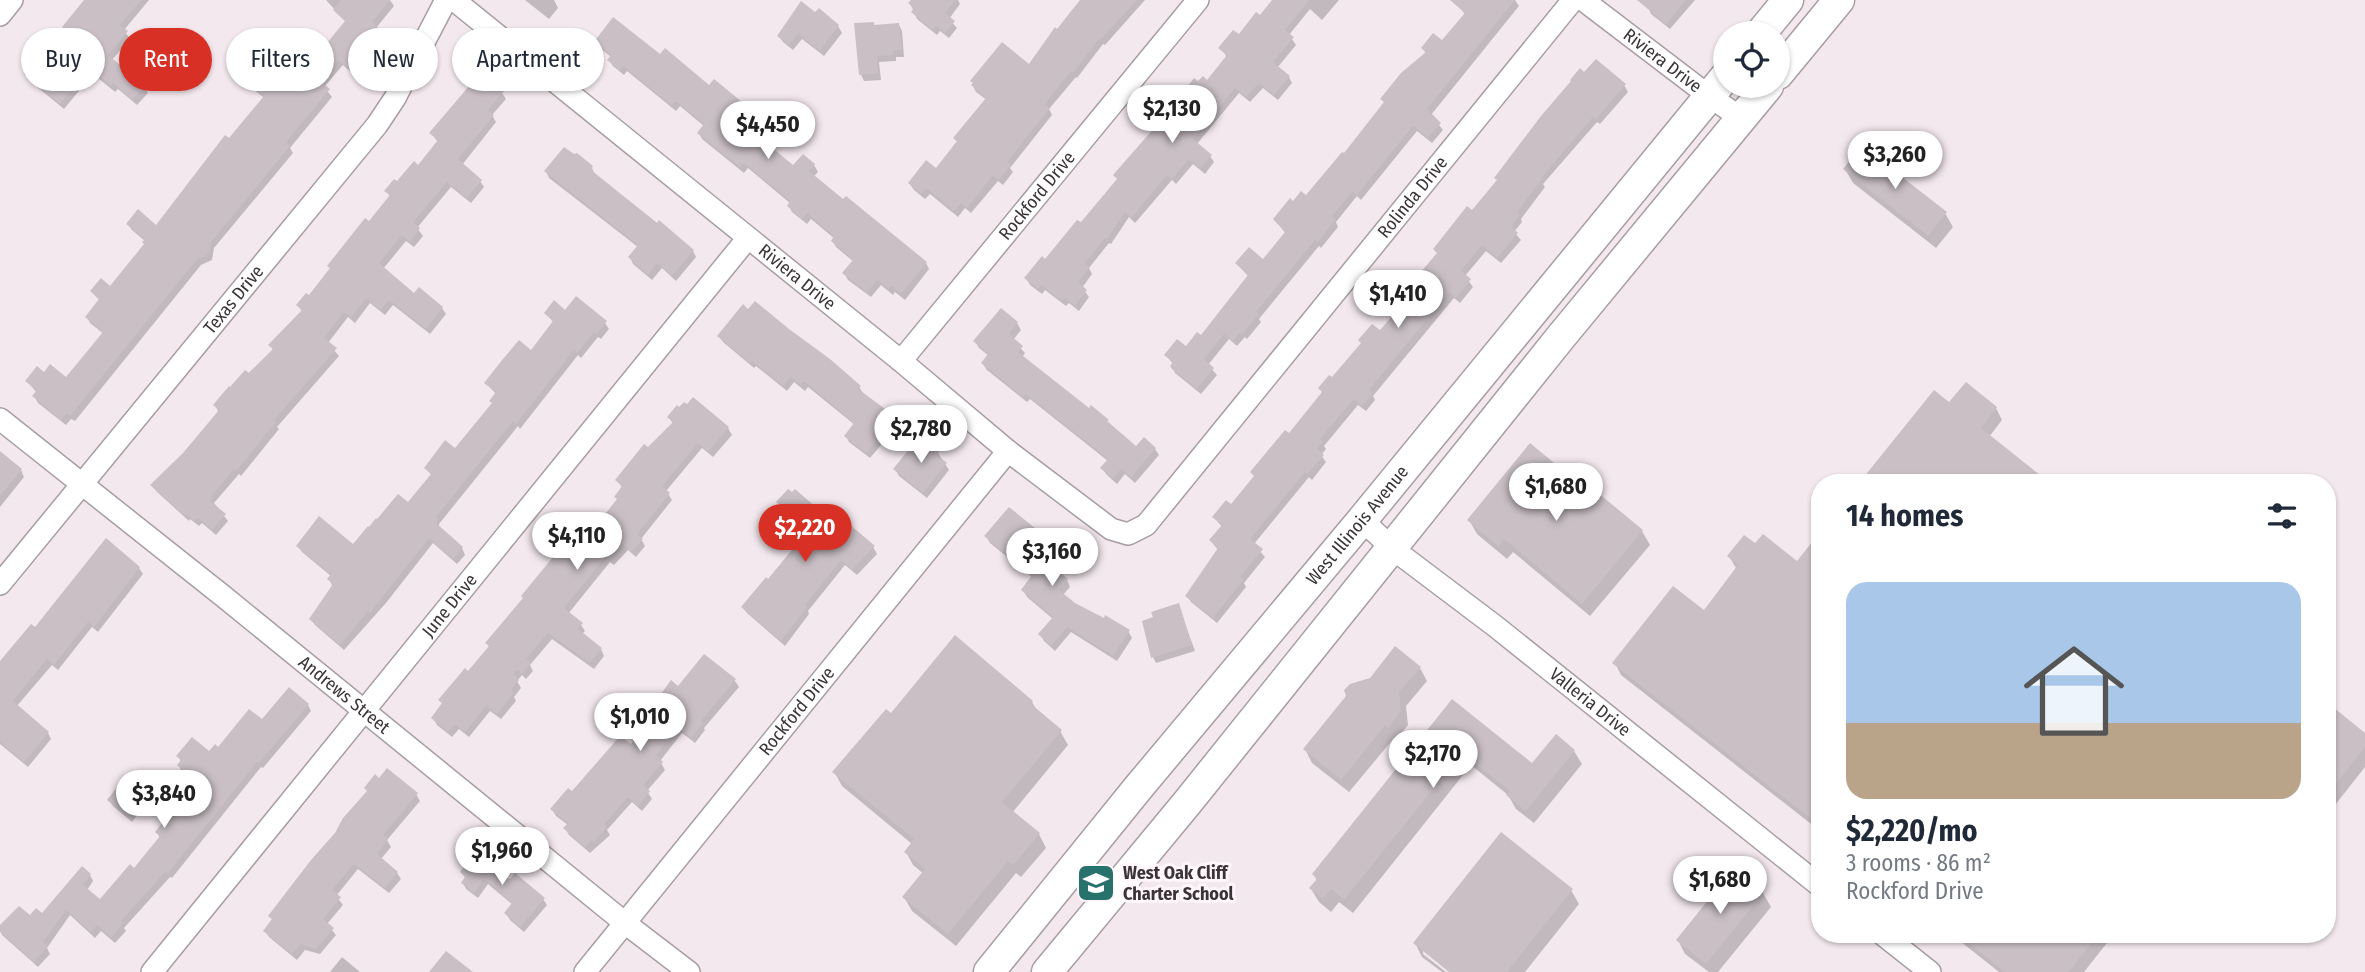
<!DOCTYPE html>
<meta charset="utf-8">
<style>
body{margin:0;font-family:"Fira Sans Condensed",sans-serif;background:#f6f6f7;color:#1f2937;height:100vh;display:flex;flex-direction:column;font-size:26px;white-space:nowrap}
*{box-sizing:border-box;margin:0}
p{font-size:23px;color:#747a83}
.icon{flex:none;width:38px;height:38px;fill:none;stroke:currentColor;stroke-width:2;stroke-linecap:round;stroke-linejoin:round}
.map{position:relative;flex:1;overflow:hidden}
.side{position:absolute;left:1811px;top:474px;width:525px;height:469px;display:flex;flex-direction:column;background:#fff;border-radius:28px;box-shadow:0 2px 5px #0004}
.side>*{flex:none}
.banner{position:absolute;left:21px;top:28px;width:665px;height:63px;display:flex;gap:14px}
.fabs{position:absolute;left:1713px;top:21px;display:grid;gap:14px}
.fabs a{display:grid;place-items:center;width:77px;height:77px;border-radius:50%;background:#fff;box-shadow:0 2px 5px #0004;font-size:35px}
.price{position:absolute;translate:-50% -60px;padding:0 16px;border-radius:24px;background:#fff;color:#222;font-size:23px;line-height:46px;filter:drop-shadow(0 2px 4px #0008)}
.price::after{content:'';position:absolute;left:50%;top:42px;width:21px;height:16px;margin-left:-10px;background:inherit;clip-path:polygon(0 0,100% 0,50% 100%)}
.price.current{background:#d93025;color:#fff}
ul{padding:0;list-style:none}
li{display:grid;align-content:center;gap:14px;height:371px;padding:0 35px}
li span{display:grid;place-items:center;height:217px;border-radius:21px;color:#555}
li>.icon{margin-inline-start:auto}
span .icon{width:126px;height:126px;fill:#fffc;stroke-width:1}
li b{font-size:30px}
h2{display:flex;justify-content:space-between;align-items:center;height:84px;padding:0 35px;font-size:30px}
.tag{padding:0 24px;border-radius:32px;background:#fff;box-shadow:0 2px 5px #0004;font-size:24px;line-height:63px}
.tag.current{background:#d93025;color:#fff}
.map>svg:first-child{display:block}
</style>
<div class="map">
<svg width="2365" height="972" viewBox="0 0 2365 972">
<rect width="100%" height="100%" fill="#f3e8ee"/>
<path fill="#0003" d="M86,0H149L124,30L130,39L112,60L144,87L148,93L137,105L118,89L115,92L93,74L64,109L30,81L26,75L40,64L67,31Z
M326,0H390L394,6L376,28L382,36L351,72L343,65L324,87L332,97L290,148L293,153L214,248L212,260L201,265L75,421L71,419L66,425L38,403L34,396L37,393L27,381L45,374L66,379L104,334L90,323L87,317L100,301L92,292L111,288L146,244L145,241L132,230L128,224L156,227L264,98L233,72L229,66L268,72L304,73L346,22Z
M525,0H554L558,8L549,19Z
M913,0H958L960,4L949,19L957,28L949,38L940,31L937,35L917,19L910,3Z
M1082,0H1145L1105,45L1103,44L1077,78L1076,77L1049,109L1052,115L1010,168L1013,172L1003,185L998,181L971,213L965,208L958,217L930,194L925,199L914,190L910,184L936,170L958,143L955,139L987,100L976,92L973,86L1029,67Z
M1274,0H1339L1322,20L1310,9L1289,35L1296,45L1277,68L1289,77L1292,83L1278,100L1263,88L1250,102L1239,93L1197,144L1210,156L1214,162L1205,174L1193,164L1176,184L1172,180L1135,223L1129,217L1111,244L1109,243L1089,268L1092,274L1082,288L1089,297L1079,311L1069,303L1066,306L1045,290L1042,294L1030,285L1026,278L1046,262L1081,225L1189,96L1186,91L1198,84L1207,82L1228,58L1220,48L1239,37L1260,18Z
M1467,0H1515L1519,6L1431,115L1443,130L1432,143L1417,131L1361,200L1357,196L1336,222L1338,227L1321,248L1319,246L1259,319L1261,322L1247,339L1245,337L1237,346L1229,339L1208,365L1217,375L1201,394L1175,373L1172,366L1173,364L1166,355L1186,348L1201,338L1249,277L1237,264L1263,261L1286,234L1275,219L1294,203L1306,198L1344,156L1385,104L1382,99L1426,54L1423,48L1442,42L1465,15L1461,8Z
M1654,0H1695L1670,29L1651,14L1648,7Z
M815,15L838,26L842,33L824,56L802,39L793,50L783,42L779,36Z
M899,25L902,31L904,57H896V61L879,62L881,80L864,81L861,75L875,27Z
M596,42L660,56L709,88L714,82L741,104L744,110L740,116L762,133L765,140L763,142L793,168L814,165L818,172L813,177L926,263L929,269L905,300L895,292L893,295L881,285L871,297L848,280L844,273L854,262L836,247L833,241L835,239L811,219L807,224L792,212L789,206L790,203L748,168L744,173L702,139L699,133L704,126L680,106L676,111L627,71L624,75L613,66L609,60L611,57L600,48Z
M1624,85L1628,92L1600,124L1597,122L1543,184L1545,187L1521,219L1522,222L1514,232L1521,240L1501,263L1486,251L1465,276L1473,287L1460,303L1454,298L1373,396L1375,400L1366,411L1358,405L1324,446L1326,449L1321,455L1326,462L1312,480L1309,477L1254,544L1265,557L1244,583L1246,587L1217,623L1191,602L1187,596L1218,550L1211,541L1222,527L1214,517L1232,506L1255,478L1252,472L1289,436L1332,380L1380,333L1405,304L1398,294L1414,283L1472,213Z
M502,93L506,99L492,115L496,122L462,165L480,181L484,187L471,203L451,187L417,228L423,236L414,247L406,241L383,269L415,295L442,308L446,314L430,334L393,305L385,315L370,303L355,323L348,317L328,343L339,356L277,427L279,429L241,476L239,474L214,503L228,521L216,535L202,523L199,526L190,519L189,521L156,491L153,485L185,455L219,413L215,405L273,350L271,346L302,312L298,305L309,297L390,197L387,191L418,168L438,142L431,133Z
M592,168L595,175L693,251L696,257L676,281L662,268L652,280L633,264L630,257L638,247L549,178L546,171Z
M1845,169L1945,213L1953,227L1936,248L1853,183Z
M566,312L605,323L609,329L601,339L598,337L581,358L578,355L520,429L518,426L439,524V528L462,548L465,555L457,564L433,543L386,603L344,650L315,625L311,619L333,587L329,579L331,576L302,552L298,546H354L408,504L432,476L426,468L455,451L493,404L496,394L486,383L531,352L554,323L546,313Z
M1017,323L1021,330L1013,340L1025,353L1022,357L1089,410L1107,421L1111,427L1137,448L1155,449L1159,455L1135,483L1125,474L1117,484L1106,474L1102,468L1108,461L1030,399L1027,402L987,370L983,364L989,356L979,348L975,341Z
M719,336L859,387L863,393L894,419L898,425L870,458L849,442L846,436L855,425L808,387L805,391L794,382L787,391L756,366L754,368L723,342Z
M693,399L728,428L732,435L713,457L702,448L666,491L672,500L641,539L645,546L636,557L628,550L614,565L610,562L568,614L581,625L585,631L582,634L601,649L604,656L594,669L552,639L530,665L533,671L526,679L522,675L517,681L521,688L514,697L516,701L501,719L490,711L469,737L459,729L452,737L437,725L433,718L490,648L487,643L594,530L618,501L623,489L617,480L673,424L669,417L687,407Z
M1949,404L1996,408L2002,420L1989,437L2047,483H1861Z
M0,453L21,470L24,477L0,507Z
M938,453L949,470L927,498L899,476L895,469Z
M1583,489L1642,531L1650,545L1590,616L1513,552L1507,559L1477,534L1469,520Z
M778,502L824,517L873,547L877,554L857,575L845,565L808,611L809,614L785,646L747,613L743,607L768,582L805,536L783,517Z
M1009,510L1040,535L1044,541L1034,553L1067,580L1070,587L1063,595L1074,605L1128,631L1132,638L1117,661L1071,632L1055,651L1044,641L1040,634L1053,619L1027,597L1023,590L1032,577L990,543L986,536Z
M1820,535V831L1621,675L1615,663L1704,612L1736,568L1729,556L1756,546L1797,563Z
M139,568L143,574L98,632L92,627L58,670L52,665L16,707L48,733L51,739L28,767L0,744V672L35,630Z
M1178,605L1195,651L1156,663L1153,657Z
M705,656L735,681L739,687L704,728L705,730L695,743L682,733L660,761L665,770L647,791L652,799L642,811L632,802L607,830L610,835L590,853L569,835L565,828L568,825L556,816L552,809L631,747L641,743L661,718L653,709L679,688Z
M1420,668L1427,681L1406,706L1408,725L1396,740L1394,738L1349,792L1312,763L1305,749Z
M1453,701L1533,765L1574,751L1582,764L1534,823L1516,809L1508,795L1471,765L1353,913L1339,902L1331,912L1319,902L1311,889L1317,881L1314,874Z
M1032,702L1038,713L1060,731L1068,745L1012,813L1039,834L1046,848L1021,877L1016,873L956,946L912,911L904,897L924,874L913,865L906,852L912,844L842,786L835,773L891,715Z
M308,705L311,711L263,768L261,767L172,878L170,877L124,928L126,931L115,943L101,931L95,938L70,915L47,948L50,954L38,967L2,935L0,927L42,915L90,875L93,881L87,890L100,902L134,870L160,838L157,832L197,783L182,772L179,766L181,762L178,756L209,754L262,722Z
M2328,705L2365,735V767L2328,814Z
M416,794L420,801L387,840L391,847L381,859L397,873L401,879L389,893L358,869L336,896L343,905L327,924L336,935L320,954L305,950L297,960L269,937L265,931L273,921L270,916Z
M109,800L137,804L141,810L132,822L113,806Z
M464,861L543,899L547,905L524,932L510,920L506,913L513,905L488,884L478,898L466,889L463,883L466,879L462,872L467,866Z
M1734,870L1763,893L1771,907L1718,972H1709L1685,954L1678,940Z
M1571,890L1579,904L1525,972H1452L1423,949V954L1446,972H1442L1422,957L1415,943Z
M1951,934H2114L2084,972H1999Z
M342,957L360,972H330Z"/>
<path fill="#c9bfc5" d="M84,0H141L120,25L128,31L108,55L146,86L132,100L113,83L111,86L89,68L60,104L24,74L36,59L40,62L66,30L62,27Z
M341,0H390L372,22L379,29L347,67L338,60L320,81L330,89L286,142L290,146L211,242L209,253L205,257L198,258L70,416L67,413L61,420L32,396L37,390L25,381L37,366L44,372L50,364L66,377L103,332L85,317L99,299L90,291L101,278L110,286L144,244L142,242L145,239L126,224L138,209L156,225L225,135L229,138L264,96L227,66L242,48L268,69L282,53L304,71L345,21L333,10Z
M911,0H955L945,13L955,21L945,33L936,26L933,30L911,12L914,8L908,3Z
M1080,0H1137L1100,40L1099,39L1073,73L1071,71L1045,104L1050,108L1007,162L1011,165L999,180L993,175L967,208L961,203L954,211L926,188L921,194L908,183L926,160L936,168L957,141L953,138L986,98L971,85L973,83L970,81L1002,42L1029,64L1055,27L1057,29Z
M1272,0H1309L1285,30L1294,37L1273,62L1290,76L1274,95L1259,83L1246,97L1235,88L1193,139L1212,155L1200,168L1189,159L1172,179L1167,175L1131,218L1125,212L1107,239L1105,238L1085,263L1090,267L1078,282L1087,290L1075,306L1065,298L1062,301L1041,285L1038,289L1024,278L1042,256L1045,259L1077,220L1081,222L1117,179L1113,175L1155,127L1158,130L1188,94L1184,91L1194,78L1198,81L1203,76L1207,80L1227,55L1218,48L1233,30L1239,34L1256,12L1260,15Z
M1450,0H1515L1427,109L1441,123L1428,138L1413,126L1357,195L1353,191L1332,216L1336,219L1317,242L1315,240L1256,312L1259,314L1242,334L1240,332L1233,341L1224,334L1204,359L1214,368L1197,389L1172,369L1170,366L1173,362L1164,355L1177,339L1186,346L1197,332L1201,335L1248,275L1235,263L1249,247L1263,259L1285,232L1273,219L1290,198L1293,201L1301,191L1306,195L1342,152L1344,153L1384,102L1380,99L1401,73L1426,52L1421,48L1433,33L1442,40L1465,13Z
M1637,0H1686L1666,24Z
M801,1L815,12L819,8L839,25L820,51L798,34L789,45L777,36Z
M613,17L660,54L665,48L709,85L714,79L742,102L736,110L763,132L759,137L793,165L803,154L815,164L809,171L843,199L846,196L927,262L901,294L891,286L889,289L877,280L867,292L842,273L853,260L831,241L834,236L807,213L802,219L787,206L790,201L744,163L740,167L697,133L704,124L676,101L672,106L623,66L620,70L607,60L611,55L594,42Z
M874,22V25L899,23L902,50L893,51V55L877,56L878,73L859,75L854,23Z
M1596,59L1626,84L1596,119L1593,117L1541,178L1542,179L1517,212L1520,215L1511,226L1518,233L1497,258L1482,245L1461,271L1471,279L1456,298L1449,292L1369,390L1373,393L1362,406L1354,399L1320,439L1323,442L1317,449L1324,455L1308,474L1305,472L1250,539L1263,549L1240,577L1244,579L1213,618L1185,596L1218,548L1209,540L1222,525L1212,517L1226,500L1231,504L1254,476L1250,472L1285,430L1289,433L1322,392L1318,388L1329,375L1332,377L1361,343L1358,340L1372,324L1380,330L1405,302L1396,294L1410,277L1414,280L1437,253L1433,249L1467,206L1472,210L1497,180L1494,178L1541,116L1571,81L1570,80L1580,68L1584,72Z
M481,72L504,91L488,110L494,115L458,159L482,180L467,198L447,182L413,222L420,228L410,242L402,235L379,263L414,293L419,287L443,307L426,329L389,300L380,310L366,298L351,318L344,312L324,338L337,348L274,420L276,422L236,471L234,469L211,497L213,498L210,501L226,514L212,530L198,518L194,521L186,514L184,515L150,485L183,453L219,410L213,405L229,386L230,387L245,370L249,373L273,349L268,345L302,310L296,305L306,293L309,295L330,268L327,266L365,218L369,221L390,195L384,191L394,179L397,181L414,161L418,165L438,140L429,133Z
M1862,146L1947,212L1928,236L1843,169Z
M564,147L574,154L577,153L593,166L591,170L657,223L659,220L694,250L672,276L657,263L648,275L628,257L638,245L544,171Z
M576,296L607,321L597,334L594,332L577,353L574,350L516,424L513,421L436,517L438,519L436,523L463,547L453,559L429,538L370,613L368,611L340,645L309,619L333,584L327,579L331,574L296,546L319,516L353,544L368,526L369,527L376,518L377,519L398,494L408,502L431,474L424,468L445,440L455,448L492,403L489,401L496,392L484,383L503,359L519,340L531,350L553,321L544,313L554,300L565,310Z
M755,301L789,329L830,359L861,386L858,389L896,417L866,453L844,436L854,423L804,381L801,385L790,377L783,386L752,361L750,363L717,336L743,304L748,309Z
M1001,308L1018,322L1009,334L1023,346L1018,352L1089,408L1091,405L1109,420L1107,421L1136,446L1144,437L1156,448L1131,477L1121,469L1113,478L1100,468L1108,459L1026,394L1023,397L981,363L988,354L973,341Z
M1966,382L1997,407L1981,428L2050,483H1859L1934,390L1949,402Z
M693,397L729,427L708,452L698,443L662,486L670,493L637,534L643,539L631,552L623,545L610,559L606,556L564,608L583,623L578,629L602,648L590,663L548,633L526,659L531,663L522,674L517,670L513,675L519,680L511,690L514,693L497,714L486,706L465,732L455,724L448,732L431,718L442,703L438,700L465,668L468,671L489,646L485,643L523,598L521,596L544,568L557,552L558,553L582,518L594,528L617,499L614,497L622,486L615,480L644,444L648,447L673,422L667,417L677,405L679,407L684,402L687,404Z
M920,436L939,452L937,455L947,463L923,493L893,469Z
M1530,443L1583,487L1586,483L1643,530L1582,604L1504,539L1499,547L1467,520Z
M0,451L22,469L0,496Z
M788,489L792,492L795,489L824,514L829,507L875,546L852,570L841,560L805,605L807,607L781,641L741,607L766,577L768,579L805,534L777,510L781,506L776,502Z
M1009,507L1041,533L1030,548L1068,579L1059,590L1075,603L1104,618L1105,615L1130,630L1113,656L1067,627L1051,646L1038,634L1053,617L1021,590L1032,575L984,536Z
M1820,532V826L1612,663L1673,586L1704,610L1738,565L1727,556L1744,535L1755,543L1763,534L1797,561Z
M106,538L140,567L94,627L88,622L54,665L47,659L13,701L49,732L24,762L0,742V661L31,624L35,627Z
M1179,603L1192,645L1151,658L1142,621L1153,617L1151,612Z
M955,635L1033,701L1031,704L1062,730L1002,802L1040,833L1013,865L1008,861L948,934L902,897L925,869L904,852L914,839L832,772L886,709L891,713Z
M1395,646L1421,667L1399,692L1401,711L1388,728L1385,725L1341,780L1303,749L1346,696L1344,690L1350,684L1370,678Z
M704,654L736,679L701,721L703,723L691,738L678,728L656,755L663,762L643,785L650,791L638,806L628,797L604,824L607,827L594,842L592,840L585,847L563,828L568,823L550,809L568,788L572,791L620,736L631,744L636,737L641,741L661,716L651,708L671,680L678,686Z
M289,687L309,704L259,763L257,762L168,873L166,871L121,921L123,923L111,938L97,925L91,932L66,910L43,942L48,946L34,962L0,932V925L19,906L30,915L36,908L42,913L82,866L91,874L83,885L100,899L130,864L134,868L160,836L155,832L196,781L177,765L181,760L176,756L192,737L209,751L215,744L218,747L249,709L262,719Z
M1452,699L1532,763L1556,734L1575,750L1526,811L1506,795L1510,791L1462,753L1344,900L1331,889L1323,899L1309,888L1317,879L1312,874Z
M2328,703L2365,733V747L2328,794Z
M387,768L418,793L383,835L388,839L377,854L398,872L385,888L354,864L332,890L341,897L323,919L334,928L316,949L301,944L292,954L263,931L272,919L268,916L311,860L335,833L343,818L367,791L364,788L375,774L379,778Z
M118,786L139,803L128,816L107,800Z
M1501,832L1573,889L1507,972H1449L1413,943Z
M471,850L507,878L510,879L515,873L545,898L520,927L504,913L512,903L484,879L474,893L461,883L465,877L460,872L466,864L462,861Z
M1734,868L1764,892L1706,964L1676,940Z
M1958,934H2098L2069,972H2005Z
M446,951L473,972H429Z"/>
<g fill="none" stroke-linecap="round" stroke-linejoin="round">
<defs>
<g id="street">
<path id="s1" d="M454,0L901,361L1008,451L1111,529L1128,534L1146,525L1573,0"/>
<path id="s2" d="M1583,0L1709,96L1741,118"/>
<path d="M0,15L12,0"/>
<path id="s3" d="M901,361L1198,0"/>
<path id="s4" d="M0,419L223,596L625,923L689,972"/>
<path id="s5" d="M1362,520L1393,549L1495,626L1820,886"/>
<path id="s6" d="M0,584L377,125L395,98L446,0"/>
<path d="M1882,934L1930,972"/>
<path id="s7" d="M152,972L747,239"/>
<path id="s8" d="M585,972L1008,451"/>
</g>
<g id="secondary">
<path d="M1761,33L1788,0"/>
<path d="M1778,74L1839,0"/>
<path id="s9" d="M989,972L1138,788L1362,520L1726,76"/>
<path d="M1047,972L1187,803L1560,338L1768,86"/>
</g>
</defs>
<use href="#street" stroke="#a79da3" stroke-width="24"/>
<use href="#secondary" stroke="#a79da3" stroke-width="33"/>
<use href="#street" stroke="#fff" stroke-width="21"/>
<use href="#secondary" stroke="#fff" stroke-width="30"/>
</g>
<defs>
<symbol id="school-square" viewBox="-11 -11 22 22"><rect x="-9" y="-9" width="18" height="18" rx="4" fill="#28726d" stroke="#fef6fb"/><path d="M0-5L7-2L0 1L-7-2ZM-4 1L0 2.5L4 1V4Q0 6-4 4Z" fill="#fff"/></symbol>
</defs>
<g fill-rule="evenodd">
<use href="#school-square" x="1074" y="861" width="44" height="44"/>
</g>
<g text-anchor="middle" dominant-baseline="central" stroke-width="6" stroke-linejoin="round" paint-order="stroke">
<g font-size="18" fill="#393437" stroke="#fef6fb">
<text stroke="none"><textPath href="#s2" startOffset="100">Riviera Drive</textPath></text>
<text stroke="none"><textPath href="#s3" startOffset="214">Rockford Drive</textPath></text>
<text stroke="none"><textPath href="#s1" startOffset="1304">Rolinda Drive</textPath></text>
<text stroke="none"><textPath href="#s1" startOffset="441">Riviera Drive</textPath></text>
<text stroke="none"><textPath href="#s6" startOffset="368">Texas Drive</textPath></text>
<text stroke="none"><textPath href="#s9" startOffset="579">West Illinois Avenue</textPath></text>
<text stroke="none"><textPath href="#s7" startOffset="472">June Drive</textPath></text>
<text stroke="none"><textPath href="#s4" startOffset="441">Andrews Street</textPath></text>
<text stroke="none"><textPath href="#s5" startOffset="292">Valleria Drive</textPath></text>
<text stroke="none"><textPath href="#s8" startOffset="336">Rockford Drive</textPath></text>
</g>
<g font-size="18" font-weight="bold" fill="#393437" stroke="#fef6fb" text-anchor="start">
<text x="1123" y="873">West Oak Cliff<tspan x="1123" dy="21">Charter School</tspan></text>
</g>
</g>
</svg>
<div class="fabs">
<a><svg class="icon" aria-label="locate" viewBox="0 0 24 24"><circle cx="12" cy="12" r="6"/><path d="M12 2v4M12 18v4M2 12h4M18 12h4"/></svg></a>
</div>
<b class="price" style="left:1172px;top:145px">$2,130</b>
<b class="price" style="left:768px;top:161px">$4,450</b>
<b class="price" style="left:1895px;top:191px">$3,260</b>
<b class="price" style="left:1398px;top:330px">$1,410</b>
<b class="price" style="left:921px;top:465px">$2,780</b>
<b class="price" style="left:1556px;top:523px">$1,680</b>
<b class="price current" style="left:805px;top:564px">$2,220</b>
<b class="price" style="left:577px;top:572px">$4,110</b>
<b class="price" style="left:1052px;top:588px">$3,160</b>
<b class="price" style="left:640px;top:753px">$1,010</b>
<b class="price" style="left:1433px;top:790px">$2,170</b>
<b class="price" style="left:164px;top:830px">$3,840</b>
<b class="price" style="left:502px;top:887px">$1,960</b>
<b class="price" style="left:1720px;top:916px">$1,680</b>
<div class="banner">
<a class="tag">Buy</a>
<a class="tag current">Rent</a>
<a class="tag">Filters</a>
<a class="tag">New</a>
<a class="tag">Apartment</a>
</div>
<section class="side">
<h2>14 homes<svg class="icon" aria-label="filters" viewBox="0 0 24 24"><path d="M4 7h16M4 17h16"/><circle cx="9" cy="7" r="2"/><circle cx="15" cy="17" r="2"/></svg></h2>
<ul>
<li><span style="background:linear-gradient(#a9c7e8 65%,#b9a48a 0)"><svg class="icon" aria-label="home" viewBox="0 0 24 24"><path d="M3 11l9-7 9 7M6 9v11h12V9"/></svg></span><div><b>$2,220/mo</b><p>3 rooms · 86 m²</p><p>Rockford Drive</p></div></li>
</ul>
</section>
</div>
